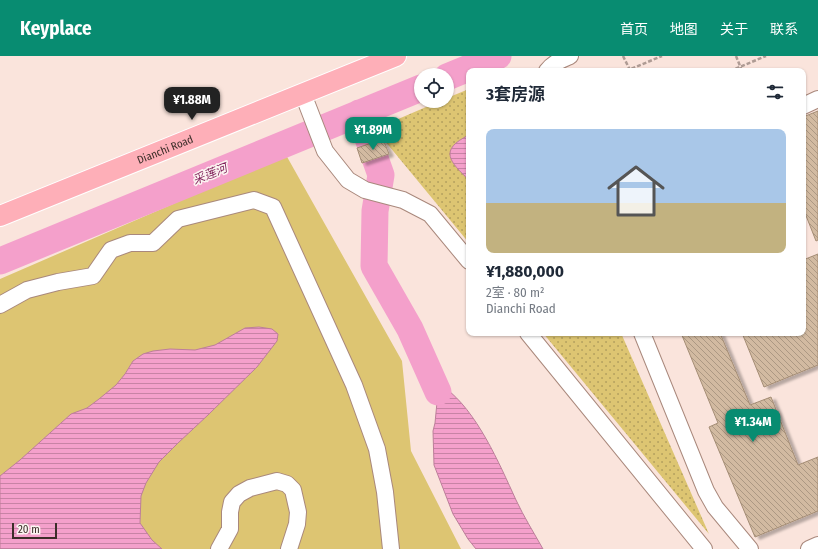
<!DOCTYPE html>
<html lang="zh">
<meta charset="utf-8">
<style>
body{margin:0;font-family:"Fira Sans Condensed","Noto Sans SC",sans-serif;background:#f2f2f3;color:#1f2937;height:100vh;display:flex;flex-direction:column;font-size:15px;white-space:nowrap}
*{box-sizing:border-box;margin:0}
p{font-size:13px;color:#747a83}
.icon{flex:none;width:22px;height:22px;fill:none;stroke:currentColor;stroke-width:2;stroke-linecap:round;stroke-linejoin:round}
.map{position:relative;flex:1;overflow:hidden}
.drawer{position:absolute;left:466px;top:12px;width:340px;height:268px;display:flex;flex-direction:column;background:#fff;border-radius:8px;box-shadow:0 1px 3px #0004}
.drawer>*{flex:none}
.buttons{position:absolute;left:414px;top:12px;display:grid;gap:8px}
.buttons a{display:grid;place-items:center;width:40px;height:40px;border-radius:50%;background:#fff;box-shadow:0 1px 3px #0004;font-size:20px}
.scale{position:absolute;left:12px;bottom:10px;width:45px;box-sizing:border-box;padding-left:4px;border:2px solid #3c2e29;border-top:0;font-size:11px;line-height:14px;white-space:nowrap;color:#3c2e29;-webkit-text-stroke:3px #fcf5f2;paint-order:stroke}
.price{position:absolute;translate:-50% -34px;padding:0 9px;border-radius:8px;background:#088c71;color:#fff;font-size:13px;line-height:26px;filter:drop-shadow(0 1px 2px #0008)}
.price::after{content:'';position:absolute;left:50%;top:24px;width:12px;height:9px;margin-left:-6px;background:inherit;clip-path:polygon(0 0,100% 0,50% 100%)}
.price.current{background:#222;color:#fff}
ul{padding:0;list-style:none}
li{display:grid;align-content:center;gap:8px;height:212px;padding:0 20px}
li span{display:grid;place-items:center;height:124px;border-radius:8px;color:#555}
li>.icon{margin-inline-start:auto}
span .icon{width:72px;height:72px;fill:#fffc;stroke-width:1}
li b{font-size:17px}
h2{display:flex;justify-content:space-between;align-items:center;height:48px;padding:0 20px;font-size:17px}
header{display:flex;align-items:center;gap:24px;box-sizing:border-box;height:56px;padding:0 20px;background:#088c71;color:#fff}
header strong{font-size:19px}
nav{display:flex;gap:22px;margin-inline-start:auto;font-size:14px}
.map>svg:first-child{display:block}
</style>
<header>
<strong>Keyplace</strong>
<nav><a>首页</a><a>地图</a><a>关于</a><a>联系</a></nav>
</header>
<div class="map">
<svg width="818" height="493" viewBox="0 0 818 493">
<defs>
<pattern id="park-dots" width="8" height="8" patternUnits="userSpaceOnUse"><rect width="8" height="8" fill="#ddc572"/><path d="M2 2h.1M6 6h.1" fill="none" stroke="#b4a05e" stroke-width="1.8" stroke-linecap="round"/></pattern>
<pattern id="water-rules" width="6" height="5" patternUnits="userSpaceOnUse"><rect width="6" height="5" fill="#f4a0cb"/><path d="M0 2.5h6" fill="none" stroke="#c783a5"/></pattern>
<pattern id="building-back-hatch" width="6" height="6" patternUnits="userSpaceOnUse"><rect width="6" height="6" fill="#d2baa1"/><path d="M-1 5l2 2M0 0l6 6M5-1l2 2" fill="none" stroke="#ac9883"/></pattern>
<filter id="shadow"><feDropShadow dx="4.5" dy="2.5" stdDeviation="1" flood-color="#0004"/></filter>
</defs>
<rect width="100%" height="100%" fill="#fae4dc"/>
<path fill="#ddc572" d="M286,99L402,305L411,395L461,493H0V223Z"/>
<path fill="url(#park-dots)" d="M469,33V187L375,73L440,45H447V42Z
M543,277H621L709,478Z"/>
<path fill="url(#water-rules)" stroke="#bd7e9a" d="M469,79V124C450,106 438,94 469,79Z
M259,271L272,273L278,278L277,285L257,311L208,359L178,387L159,406L146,427L141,440L140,467L152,484L162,493H0V420L20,404L71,358L87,352L99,343L116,329L125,318L133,305L143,298L153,295L170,293L195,294L215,289L245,272Z
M444,331C477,355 499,407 516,444C524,461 534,477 543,493H476L468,483L453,458L434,409L433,375L435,367L438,336Z"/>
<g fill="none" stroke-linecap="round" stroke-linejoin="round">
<path stroke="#f4a0cb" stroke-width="27" d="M447,21L498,0
M359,57L381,119L375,155L374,210L410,273L438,336
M0,205L421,32"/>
</g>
<path fill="url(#building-back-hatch)" stroke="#a48d75" filter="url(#shadow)" d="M818,55V184L816,185L803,152V61Z
M383,83L389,98L362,107L357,92Z
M818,198V309L764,331L742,277H803V204Z
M681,277H720L750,349L771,341L798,409L818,401V455L755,481L709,371L718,367Z"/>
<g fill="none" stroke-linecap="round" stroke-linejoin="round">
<defs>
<path id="minor" d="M547,15C553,7 561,4 570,0
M303,38L325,95L348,124L365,134L403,144L430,158L469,205
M803,50L818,43
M0,249L27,234L58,226L93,220L111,194L130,187H153L178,163L254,144L273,151L354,329L377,393L385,436L391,493
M528,277L704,493
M642,277L706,435L715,451L750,493
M219,493L230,473V456L232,446L239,438L250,432L277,425L287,428L293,434L298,456L297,468L289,493
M809,493L818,489"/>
<g id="major">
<path id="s1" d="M0,160L396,0"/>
</g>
</defs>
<use href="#minor" stroke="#a9887c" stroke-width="18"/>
<use href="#major" stroke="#fff" stroke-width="22"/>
<path stroke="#ae9b94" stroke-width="2.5" stroke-dasharray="4 2" stroke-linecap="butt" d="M623,0L630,14
M736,0L742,15
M626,15L662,0
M730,15L766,0"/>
<use href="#minor" stroke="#fff" stroke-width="16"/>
<use href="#major" stroke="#feafb8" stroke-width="20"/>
</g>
<g text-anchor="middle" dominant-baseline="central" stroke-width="3" stroke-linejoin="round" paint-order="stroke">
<g font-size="11" fill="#3c2e29" stroke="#fcf5f2">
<text stroke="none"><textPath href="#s1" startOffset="178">Dianchi Road</textPath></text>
</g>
<g font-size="12" font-style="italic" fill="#81215b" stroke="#fcf5f2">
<text transform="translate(210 118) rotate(-22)">采莲河</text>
</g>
</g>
</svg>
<div class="buttons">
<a><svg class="icon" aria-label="locate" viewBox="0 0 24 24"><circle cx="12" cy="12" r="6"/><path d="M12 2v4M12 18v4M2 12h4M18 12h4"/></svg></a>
</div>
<div class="scale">20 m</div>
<b class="price current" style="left:192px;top:65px">¥1.88M</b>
<b class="price" style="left:373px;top:95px">¥1.89M</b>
<b class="price" style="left:753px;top:387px">¥1.34M</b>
<section class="drawer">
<h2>3套房源<svg class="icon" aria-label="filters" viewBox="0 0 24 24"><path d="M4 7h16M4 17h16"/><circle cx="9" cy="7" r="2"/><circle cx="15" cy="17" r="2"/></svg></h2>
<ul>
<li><span style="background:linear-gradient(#a9c7e8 60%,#c2b280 0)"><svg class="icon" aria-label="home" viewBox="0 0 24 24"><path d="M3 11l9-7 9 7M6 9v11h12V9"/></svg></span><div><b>¥1,880,000</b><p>2室 · 80 m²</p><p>Dianchi Road</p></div></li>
</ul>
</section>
</div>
